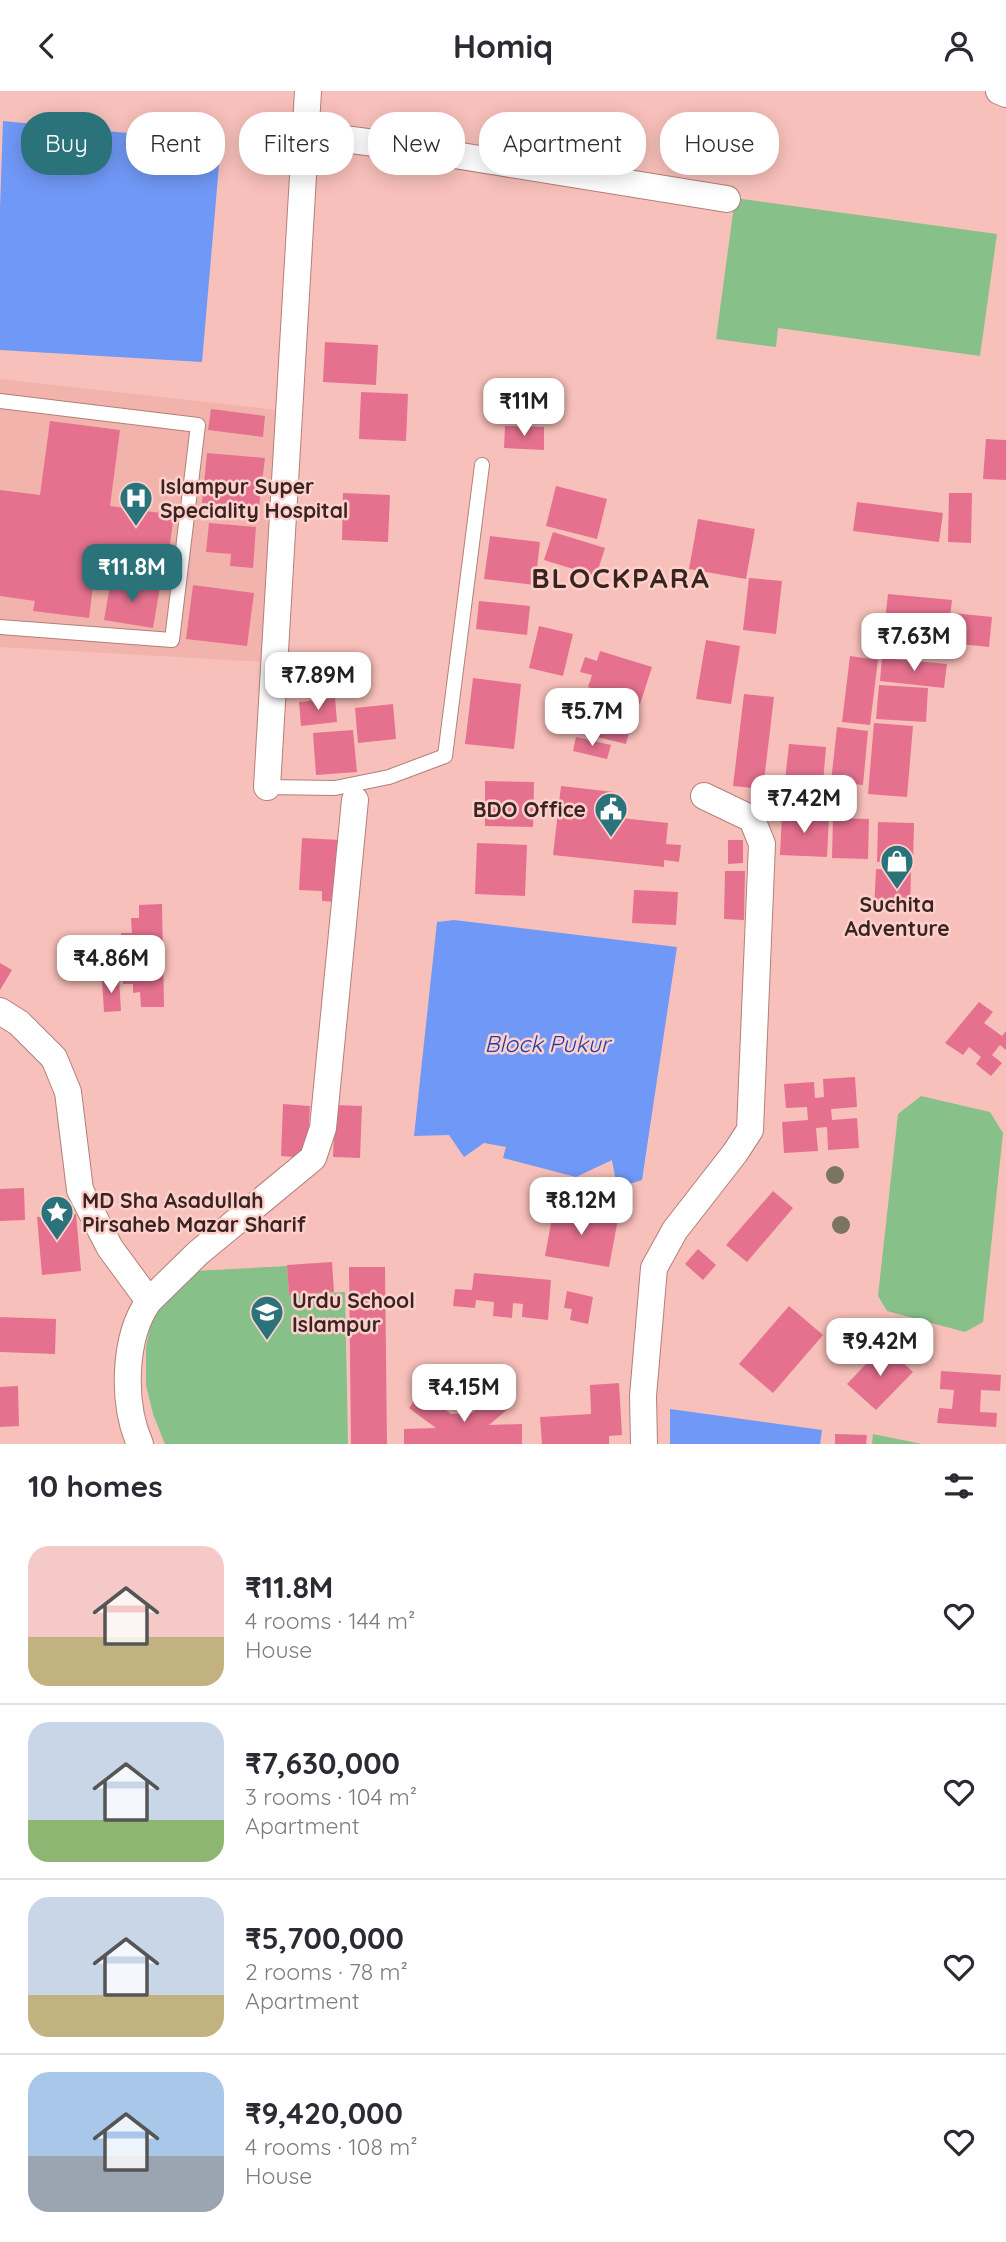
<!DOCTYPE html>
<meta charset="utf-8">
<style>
body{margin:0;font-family:Quicksand,sans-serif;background:#f2f2f3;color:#2b2b33;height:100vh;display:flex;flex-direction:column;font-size:26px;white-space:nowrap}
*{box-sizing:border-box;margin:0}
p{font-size:23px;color:#7c7c81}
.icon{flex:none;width:38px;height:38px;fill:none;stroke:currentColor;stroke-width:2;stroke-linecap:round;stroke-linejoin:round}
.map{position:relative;height:1353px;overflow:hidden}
.side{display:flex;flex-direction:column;background:#fff;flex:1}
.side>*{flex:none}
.banner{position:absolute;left:21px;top:21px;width:964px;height:63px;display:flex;gap:14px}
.price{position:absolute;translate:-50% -60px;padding:0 16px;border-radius:14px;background:#fff;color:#222;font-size:23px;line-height:46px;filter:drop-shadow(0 2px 4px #0008)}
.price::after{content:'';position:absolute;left:50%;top:42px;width:21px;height:16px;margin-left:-10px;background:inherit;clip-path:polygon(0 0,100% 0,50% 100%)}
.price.current{background:#2a737b;color:#fff}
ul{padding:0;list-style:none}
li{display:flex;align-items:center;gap:21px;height:175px;padding:0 28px}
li+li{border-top:2px solid #e1e1e2}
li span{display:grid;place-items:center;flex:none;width:196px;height:140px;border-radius:21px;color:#555}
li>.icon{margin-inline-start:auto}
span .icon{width:84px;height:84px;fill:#fffc;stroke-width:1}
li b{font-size:30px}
h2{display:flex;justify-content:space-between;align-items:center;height:84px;padding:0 28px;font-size:30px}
.tag{padding:0 24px;border-radius:28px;background:#fff;box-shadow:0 4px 18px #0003;font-size:24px;line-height:63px}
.tag.current{background:#2a737b;color:#fff}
header{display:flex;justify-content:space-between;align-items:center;height:91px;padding:0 28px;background:#fff;font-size:32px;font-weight:700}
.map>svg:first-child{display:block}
</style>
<header><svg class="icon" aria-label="back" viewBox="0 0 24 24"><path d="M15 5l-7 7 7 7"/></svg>Homiq<svg class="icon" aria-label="person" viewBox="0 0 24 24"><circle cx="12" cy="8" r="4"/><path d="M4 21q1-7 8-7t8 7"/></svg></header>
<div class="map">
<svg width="1006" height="1353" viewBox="0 0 1006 1353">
<rect width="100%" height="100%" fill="#f8c0ba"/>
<path fill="#f2b3ac" d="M0,288L278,319L263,571L0,556Z"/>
<path fill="#87c189" d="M735,107L997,143L980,265L778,237L776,256L716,248Z
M921,1005L990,1021L1003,1042L983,1231L965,1241L887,1220L878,1205L898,1023Z
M287,1175L289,1204L345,1201L348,1353H165L153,1323L146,1294V1257L153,1220L194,1180Z
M873,1343L922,1353H872Z"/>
<path fill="#7098f6" d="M3,30L221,51L202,271L0,259V117Z
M454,829L677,856L642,1089L617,1097L612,1069L576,1086L503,1067L506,1056L484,1052L464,1066L449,1044L414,1045L437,831Z
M670,1318L822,1339L820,1353H670Z"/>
<path fill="#e5718f" d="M325,251L378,254L376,294L323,291Z
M361,301L408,303L406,350L359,348Z
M211,318L265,325L263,346L208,339Z
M50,330L120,339L110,415L174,424L166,481L96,471L89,527L33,520L35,510L0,505V399L40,404Z
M505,335L544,336V359L504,357Z
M986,348L1006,349V389L983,388Z
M207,362L265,367L259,416L202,412Z
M556,395L607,408L597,448L546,435Z
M343,402L390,404L388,451L342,449Z
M949,402H972L971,452L948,451Z
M857,411L943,422L939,451L853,440Z
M698,428L755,438L746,488L689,478Z
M209,432L256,436L253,477L230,475L231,463L206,461Z
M553,441L605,457L596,485L544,469Z
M490,445L540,451L535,494L484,488Z
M749,487L782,490L776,543L743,539Z
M111,489L160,496L153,537L104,529Z
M193,494L254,502L247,555L186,548Z
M888,503L952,509L949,536L885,530Z
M479,510L530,515L527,544L476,538Z
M953,522L992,526L989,556L950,552Z
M539,535L573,543L563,585L529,577Z
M885,536L949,543L947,566L882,560Z
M706,549L740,555L731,613L696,608Z
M600,560L652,576L640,613L588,596L592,584L580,581L585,566L597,570Z
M850,565L878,569L870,634L842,631Z
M882,567L947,573L944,597L880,590Z
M473,587L521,593L514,658L465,653Z
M879,594L928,597L926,631L876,628Z
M578,601L636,615L626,653L569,639Z
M744,603L774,606L763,698L733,695Z
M335,607L337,631L301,635L299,611Z
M393,613L396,648L358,652L355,617Z
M874,632L913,635L907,706L868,703Z
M837,636L868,640L863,694L831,691Z
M353,639L357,681L316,684L313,642Z
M576,646L611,654L607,668L573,660Z
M789,653L826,656L823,692L785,689Z
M485,690L534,691L533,736L485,735Z
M561,695L614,701L611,726L668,732L666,753L681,754L679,771L664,769V776L553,764Z
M782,723L829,725L827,766L780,764Z
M833,727L869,728L868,768L832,767Z
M878,731L914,732L913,772L877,771Z
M302,747L340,749L336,811L322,810V800L299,799Z
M728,749H743V772L728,773Z
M477,752L527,754L525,805L475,803Z
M876,778L911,780L910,820L874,819Z
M725,780H745L744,829L724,828Z
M634,799L678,801L676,834L632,832Z
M162,813L164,916H141L140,901L133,902V893H123L121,842H132L131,827H139V814Z
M0,872L12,879L0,899Z
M119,887L121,920L104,921L102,888Z
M979,911L993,921L984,932L1002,945L1006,940V959L1000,954L992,964L1002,972L991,985L976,973L981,966L969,956L963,964L945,952Z
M855,986L857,1016L831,1018L832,1029L857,1027L859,1057L828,1059L827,1036L816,1037L818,1060L784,1062L782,1031L808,1029L807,1016L786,1017L784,993L814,991L815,1007L824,1006L823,988Z
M283,1013L310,1015L307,1067L281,1065Z
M335,1014L362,1015L360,1067L333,1066Z
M24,1097L25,1129L0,1130V1098Z
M773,1100L793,1117L747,1171L726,1154Z
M554,1116L618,1128L609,1176L545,1165Z
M76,1123L81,1180L42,1184L37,1126Z
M698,1158L716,1174L703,1189L685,1173Z
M332,1171L334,1201L289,1204L287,1174Z
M349,1176H385L387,1353H351Z
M474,1182L551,1189L548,1229L522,1226L523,1213L513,1212L512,1227L493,1225L494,1211L476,1209L475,1217L453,1215L455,1198L472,1199Z
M567,1200L593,1206L588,1233L570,1229L572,1218L564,1217Z
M789,1215L823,1244L773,1302L739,1273Z
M0,1226L56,1228L55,1263L0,1261Z
M884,1254L913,1281L876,1319L847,1293Z
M941,1280L1001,1284L1000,1300L981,1299L980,1321L997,1322L996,1336L937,1332L939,1317L952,1318L954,1299L940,1298Z
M619,1292L622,1344L609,1345V1353H542L540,1326L591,1323L590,1294Z
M18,1295L19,1335L0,1336V1296Z
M499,1297L514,1313L489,1334L522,1333V1353H404V1338L436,1337L409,1317L422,1300L451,1323L472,1322Z
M835,1343L867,1344L866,1353H835Z"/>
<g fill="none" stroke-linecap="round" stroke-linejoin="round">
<defs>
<path id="lane" d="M0,310L198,334L172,549L0,536
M267,696L335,697L389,686L445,665L482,374"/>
<path id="street" d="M999,0L1006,3
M306,43L405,56L727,108
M267,696L308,0
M0,920L19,932L54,967L68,1001L80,1099L110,1157L149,1210C123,1246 122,1313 140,1353
M149,1210L198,1162L313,1067L323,1037L355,709
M644,1353L643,1305L654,1177L675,1139L735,1062L750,1039L762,753L752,728L704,705"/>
</defs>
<use href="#lane" stroke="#b37f7a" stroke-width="16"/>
<use href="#street" stroke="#b37f7a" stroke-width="28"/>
<use href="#lane" stroke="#fff" stroke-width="14"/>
<use href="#street" stroke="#fff" stroke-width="26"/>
</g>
<g fill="#7a7560">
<circle cx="835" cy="1084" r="9"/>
<circle cx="841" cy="1134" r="9"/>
</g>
<defs>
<symbol id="hospital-pin" viewBox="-11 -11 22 30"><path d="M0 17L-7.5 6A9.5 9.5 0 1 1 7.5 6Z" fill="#2a737b" stroke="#fed0cb"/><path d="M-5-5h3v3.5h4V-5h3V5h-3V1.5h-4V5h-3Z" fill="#fff"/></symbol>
<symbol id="civic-pin" viewBox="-11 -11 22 30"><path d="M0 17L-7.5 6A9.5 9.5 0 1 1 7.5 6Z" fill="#2a737b" stroke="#fed0cb"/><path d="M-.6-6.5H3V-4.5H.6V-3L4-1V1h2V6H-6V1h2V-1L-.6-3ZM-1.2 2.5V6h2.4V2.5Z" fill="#fff"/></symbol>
<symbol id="shop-pin" viewBox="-11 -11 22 30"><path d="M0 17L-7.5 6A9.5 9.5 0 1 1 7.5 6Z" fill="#2a737b" stroke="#fed0cb"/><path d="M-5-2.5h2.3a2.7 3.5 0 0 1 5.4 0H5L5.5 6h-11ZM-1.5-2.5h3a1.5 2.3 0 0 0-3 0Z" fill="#fff"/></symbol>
<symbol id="sight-pin" viewBox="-11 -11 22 30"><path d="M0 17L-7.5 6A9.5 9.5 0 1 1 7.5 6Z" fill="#2a737b" stroke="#fed0cb"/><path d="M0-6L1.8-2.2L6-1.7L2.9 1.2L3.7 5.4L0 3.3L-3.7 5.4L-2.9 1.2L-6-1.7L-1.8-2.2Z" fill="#fff"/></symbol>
<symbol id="school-pin" viewBox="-11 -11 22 30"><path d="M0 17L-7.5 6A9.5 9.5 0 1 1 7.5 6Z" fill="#2a737b" stroke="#fed0cb"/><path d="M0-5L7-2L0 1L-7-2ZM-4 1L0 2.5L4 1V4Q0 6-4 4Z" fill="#fff"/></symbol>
</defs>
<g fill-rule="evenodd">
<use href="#hospital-pin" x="117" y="388" width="38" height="52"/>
<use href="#civic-pin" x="592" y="699" width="38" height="52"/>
<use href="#shop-pin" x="878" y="751" width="38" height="52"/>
<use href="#sight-pin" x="38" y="1102" width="38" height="52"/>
<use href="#school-pin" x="248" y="1202" width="38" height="52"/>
</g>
<g text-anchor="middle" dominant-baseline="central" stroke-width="5" stroke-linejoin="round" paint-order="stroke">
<g font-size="21" font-weight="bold" fill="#392422" stroke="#fed0cb" text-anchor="start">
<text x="160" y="395">Islampur Super<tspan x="160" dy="24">Speciality Hospital</tspan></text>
<text x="586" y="718" text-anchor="end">BDO Office</text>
<text x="897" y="813" text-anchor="middle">Suchita<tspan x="897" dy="24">Adventure</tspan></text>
<text x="82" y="1109">MD Sha Asadullah<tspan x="82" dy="24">Pirsaheb Mazar Sharif</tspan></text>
<text x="292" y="1209">Urdu School<tspan x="292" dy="24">Islampur</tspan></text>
</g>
<g font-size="23" font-style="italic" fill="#1c3faa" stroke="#fed0cb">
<text x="547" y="952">Block Pukur</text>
</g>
<g font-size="28" font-weight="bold" letter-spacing="2" fill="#392422" stroke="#fed0cb">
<text x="621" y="486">BLOCKPARA</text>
</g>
</g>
</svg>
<b class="price" style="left:524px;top:347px">₹11M</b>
<b class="price current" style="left:132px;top:513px">₹11.8M</b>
<b class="price" style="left:914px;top:582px">₹7.63M</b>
<b class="price" style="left:318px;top:621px">₹7.89M</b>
<b class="price" style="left:592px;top:657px">₹5.7M</b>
<b class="price" style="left:804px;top:744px">₹7.42M</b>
<b class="price" style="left:111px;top:904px">₹4.86M</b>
<b class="price" style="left:581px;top:1146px">₹8.12M</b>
<b class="price" style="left:880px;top:1287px">₹9.42M</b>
<b class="price" style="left:464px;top:1333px">₹4.15M</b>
<div class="banner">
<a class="tag current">Buy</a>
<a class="tag">Rent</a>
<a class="tag">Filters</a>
<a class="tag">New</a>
<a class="tag">Apartment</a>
<a class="tag">House</a>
</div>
</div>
<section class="side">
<h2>10 homes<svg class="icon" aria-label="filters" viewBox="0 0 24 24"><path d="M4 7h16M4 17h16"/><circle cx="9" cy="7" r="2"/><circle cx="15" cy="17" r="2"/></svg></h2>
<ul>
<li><span style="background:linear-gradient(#f6c9c9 65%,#c2b280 0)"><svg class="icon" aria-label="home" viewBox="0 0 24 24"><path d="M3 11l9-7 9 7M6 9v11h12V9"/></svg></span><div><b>₹11.8M</b><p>4 rooms · 144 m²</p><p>House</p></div><svg class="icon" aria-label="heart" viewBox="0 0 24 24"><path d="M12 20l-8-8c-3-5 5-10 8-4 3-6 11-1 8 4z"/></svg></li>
<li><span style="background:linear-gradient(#c9d6e8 70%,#8fb573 0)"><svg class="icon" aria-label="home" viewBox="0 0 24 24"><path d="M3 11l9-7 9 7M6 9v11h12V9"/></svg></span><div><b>₹7,630,000</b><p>3 rooms · 104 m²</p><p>Apartment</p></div><svg class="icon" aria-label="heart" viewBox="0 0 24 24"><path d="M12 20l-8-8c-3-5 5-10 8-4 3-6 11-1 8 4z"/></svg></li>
<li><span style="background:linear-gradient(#c9d6e8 70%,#c2b280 0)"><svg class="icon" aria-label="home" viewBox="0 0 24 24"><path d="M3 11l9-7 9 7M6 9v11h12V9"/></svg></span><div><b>₹5,700,000</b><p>2 rooms · 78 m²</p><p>Apartment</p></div><svg class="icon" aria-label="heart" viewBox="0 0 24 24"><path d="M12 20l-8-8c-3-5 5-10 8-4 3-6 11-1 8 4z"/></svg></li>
<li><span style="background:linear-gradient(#a9c7e8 60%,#9aa5b1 0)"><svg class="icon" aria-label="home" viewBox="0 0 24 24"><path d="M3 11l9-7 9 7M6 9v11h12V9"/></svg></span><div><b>₹9,420,000</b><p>4 rooms · 108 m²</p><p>House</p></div><svg class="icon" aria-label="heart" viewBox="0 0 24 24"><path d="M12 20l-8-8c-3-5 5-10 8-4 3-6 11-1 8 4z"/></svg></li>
</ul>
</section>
